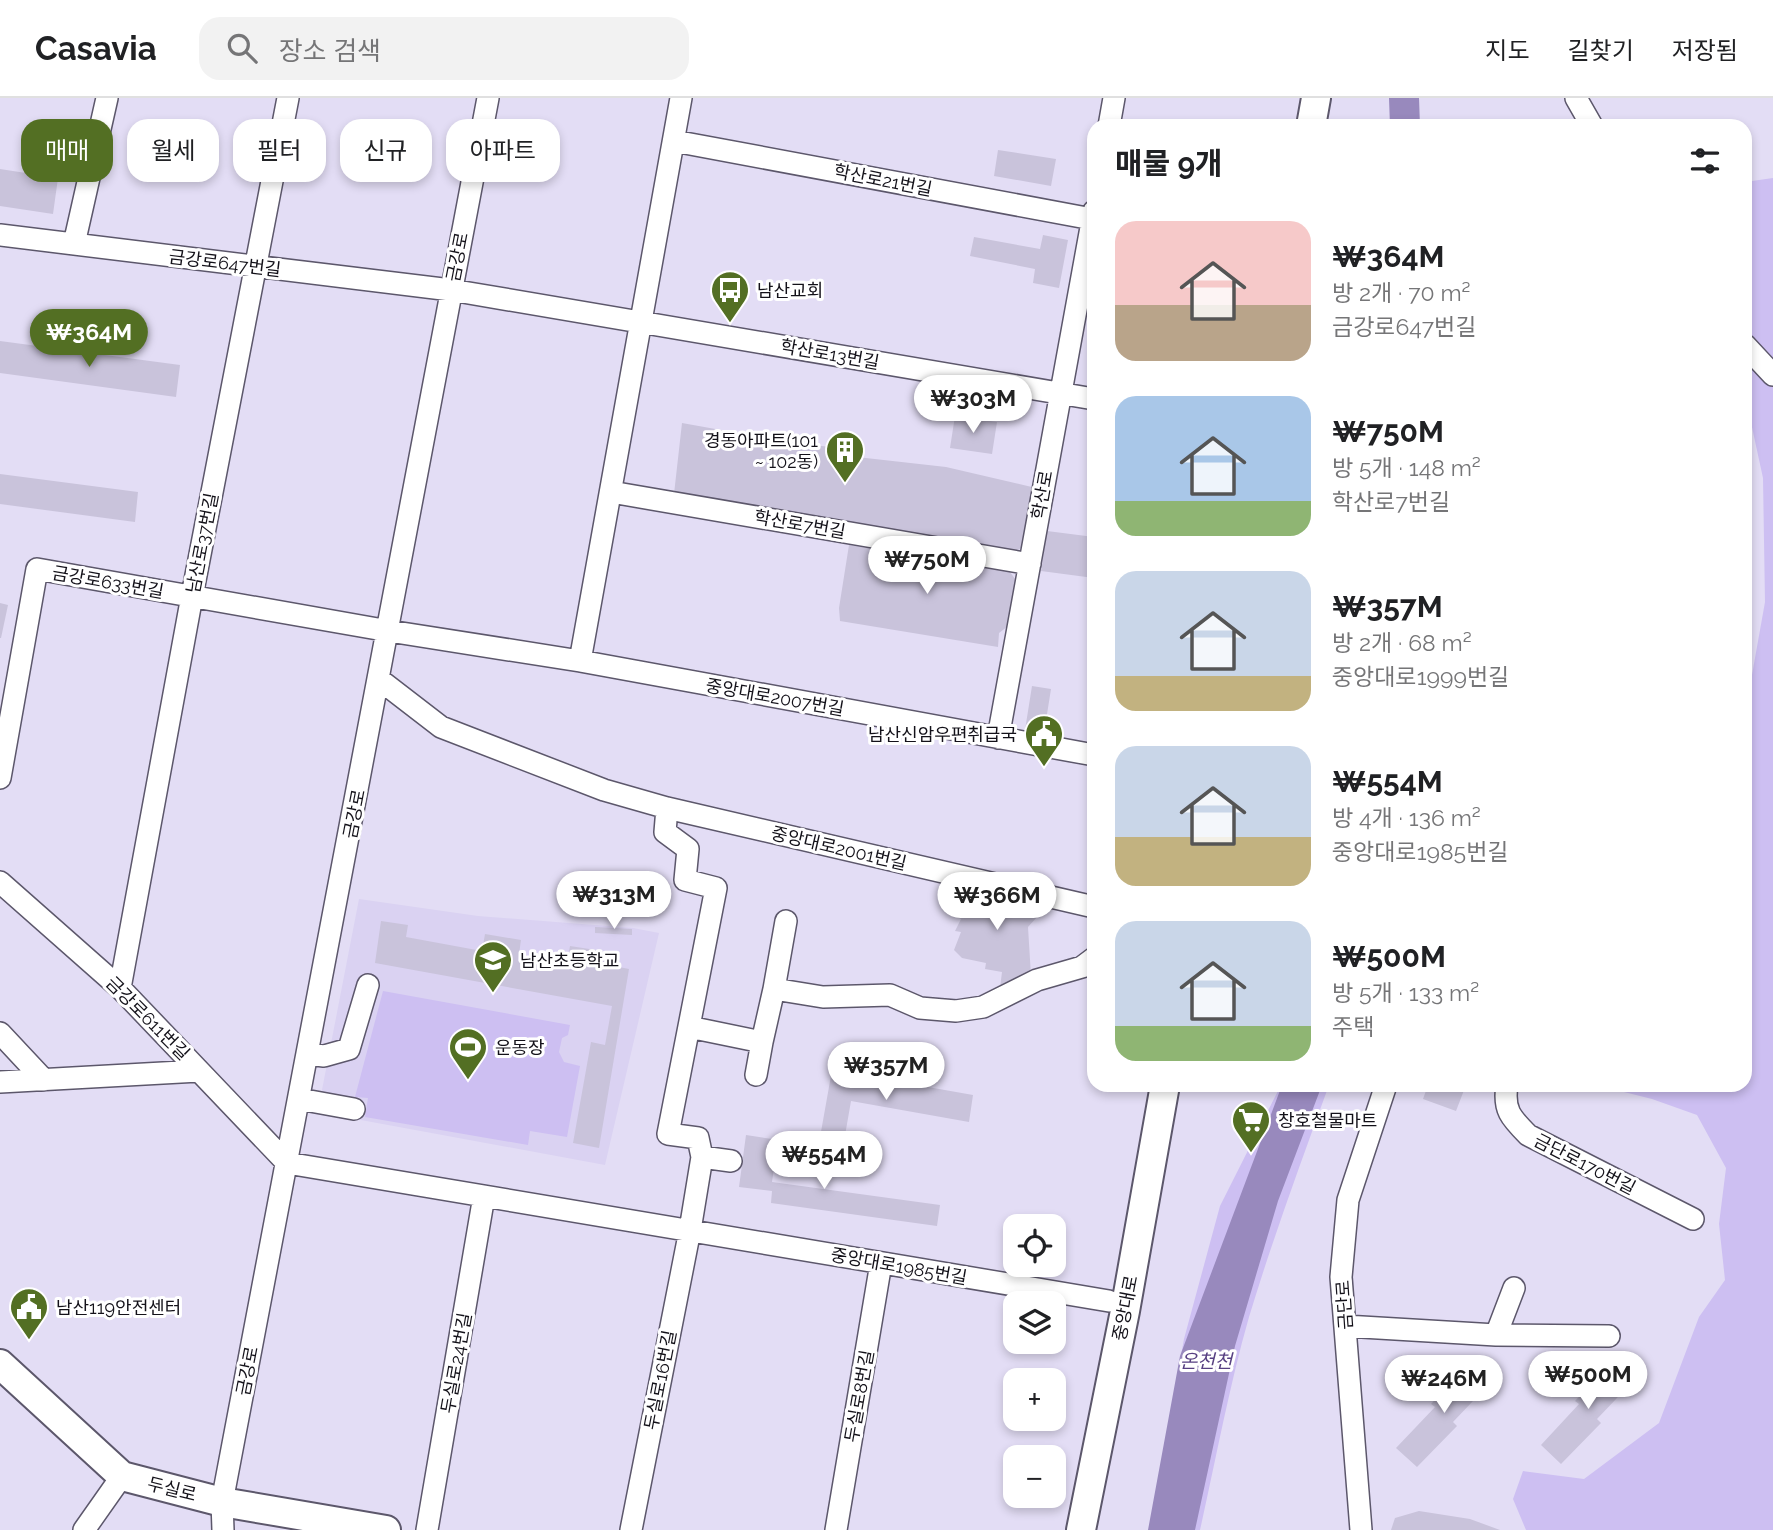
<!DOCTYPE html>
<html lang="ko">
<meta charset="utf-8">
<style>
body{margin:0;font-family:Raleway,"Noto Sans KR",sans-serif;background:#f2f2f2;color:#202124;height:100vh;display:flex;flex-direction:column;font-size:26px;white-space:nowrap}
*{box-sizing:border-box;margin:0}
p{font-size:23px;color:#757577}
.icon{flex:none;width:38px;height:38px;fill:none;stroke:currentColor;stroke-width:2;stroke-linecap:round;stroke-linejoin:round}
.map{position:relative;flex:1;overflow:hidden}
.panel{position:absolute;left:1087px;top:21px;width:665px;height:973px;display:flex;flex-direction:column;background:#fff;border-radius:21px;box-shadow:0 4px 10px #0003}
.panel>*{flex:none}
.hud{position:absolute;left:21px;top:21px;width:665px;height:63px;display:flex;gap:14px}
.tools{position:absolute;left:1003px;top:1116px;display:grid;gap:14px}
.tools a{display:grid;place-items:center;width:63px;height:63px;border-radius:14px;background:#fff;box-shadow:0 4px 10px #0003;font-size:35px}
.price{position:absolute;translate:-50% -60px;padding:0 16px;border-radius:24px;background:#fff;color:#222;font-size:23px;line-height:46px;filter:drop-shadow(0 2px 4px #0008)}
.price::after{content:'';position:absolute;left:50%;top:42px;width:21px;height:16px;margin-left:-10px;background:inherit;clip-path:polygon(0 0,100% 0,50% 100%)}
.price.current{background:#536f23;color:#fff}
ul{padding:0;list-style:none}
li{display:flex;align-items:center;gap:21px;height:175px;padding:0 28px}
li span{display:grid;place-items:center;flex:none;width:196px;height:140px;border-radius:21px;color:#555}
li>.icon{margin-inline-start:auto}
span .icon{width:84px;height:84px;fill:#fffc;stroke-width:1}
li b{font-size:30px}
h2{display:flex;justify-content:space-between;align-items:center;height:84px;padding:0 28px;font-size:30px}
.chip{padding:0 24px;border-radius:21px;background:#fff;box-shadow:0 4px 10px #0003;font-size:24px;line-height:63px}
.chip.current{background:#536f23;color:#fff}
header{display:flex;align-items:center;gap:42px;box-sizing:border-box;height:98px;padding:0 35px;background:#fff;border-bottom:2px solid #e0e0e0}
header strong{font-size:33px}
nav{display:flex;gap:38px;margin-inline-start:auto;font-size:24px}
.search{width:490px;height:63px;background:#f2f2f2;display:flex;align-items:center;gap:18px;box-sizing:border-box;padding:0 24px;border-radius:21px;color:#757577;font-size:26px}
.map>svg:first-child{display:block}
</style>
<header>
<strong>Casavia</strong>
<div class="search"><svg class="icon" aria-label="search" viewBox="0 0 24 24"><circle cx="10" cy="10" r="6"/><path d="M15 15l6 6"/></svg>장소 검색</div>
<nav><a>지도</a><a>길찾기</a><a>저장됨</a></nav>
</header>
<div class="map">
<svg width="1773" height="1432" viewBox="0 0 1773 1432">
<rect width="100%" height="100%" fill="#e3ddf5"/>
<path fill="#dad2f2" d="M359,801L478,818L633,830L659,835L605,1067L323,1015L325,998L322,992Z"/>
<path fill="#cdbff2" d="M1773,80V1432H1526L1513,1401L1523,1373L1584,1381L1659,1325L1699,1219L1725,1182L1719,1126L1726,1070L1697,1017L1652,1001L1596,987H1745V616L1765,504L1763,380L1745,297V84Z
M383,893L570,927L568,937L562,940L559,954L564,964L580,968L567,1039L530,1033L528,1047L365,1019L368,1000L355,999Z
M1281,987H1329C1301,1064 1273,1140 1249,1219C1229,1289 1216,1361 1200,1432H1149L1184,1241L1220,1108Z"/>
<path fill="#9889bd" d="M1282,987H1322L1278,1103L1235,1248L1195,1432H1148L1180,1258Z"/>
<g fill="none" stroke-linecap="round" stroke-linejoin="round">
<path stroke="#9889bd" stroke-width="30" d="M1404,0L1405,28"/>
</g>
<path fill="#c9c3db" d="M998,52L1056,61L1051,88L994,78Z
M0,71L58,80L53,116L0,108Z
M1043,137L1068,142L1059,190L1033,185L1035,171L970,158L974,139L1040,151Z
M0,243L180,267L176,299L0,275Z
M955,318L997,324L992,356L950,350Z
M682,325L787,344L848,351V358L946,369L1036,390L1027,446L1012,456L674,396Z
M0,376L138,394L135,424L0,406Z
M1047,433L1094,439V480L1041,473Z
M849,447L1010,474L1018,485L1012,525L999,535L998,549L840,523L839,510Z
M0,505L8,507L1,540H0Z
M1032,588L1051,591L1044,635L1025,632Z
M967,787L1047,808L1028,829L1031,878L1000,890L1002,874L985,871L986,865L962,860L954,852L961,834L955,833L961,821L952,816L953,811H959Z
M381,823L408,827L406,839L482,853L485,836L521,842L518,863L566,870L570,848L615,855L614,868L629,871L599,1050L573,1045L591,944L605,947L612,908L375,865Z
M595,829L632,831V837L595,835Z
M832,972L973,997L969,1024L851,1003L843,1049L819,1045Z
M1428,987H1466L1456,1013L1423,1001Z
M746,1037L778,1042L772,1084L940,1107L937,1128L771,1105L772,1093L739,1089Z
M1615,1261L1636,1280L1597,1321L1601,1325L1561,1366L1541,1347L1579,1306L1575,1303Z
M1471,1264L1492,1283L1453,1324L1457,1328L1417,1369L1396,1350L1435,1309L1431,1306Z
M1419,1413L1470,1421L1500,1432H1391L1395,1420Z"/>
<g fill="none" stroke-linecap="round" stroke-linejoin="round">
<defs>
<path id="minor" d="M1576,0L1592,28
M1109,28L1114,0
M674,43L1092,121
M0,137L451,192L1094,301
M74,146L107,0
M1745,247L1773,277
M611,394L1030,466
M580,563L681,0
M380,582L441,629L604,692L667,710L1094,809
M998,640L1094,113
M0,680L37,471L389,533L580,563L1094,657
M0,784L120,890L287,1065L1109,1203
M120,890L192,498L288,0
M774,891L786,823
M689,929L762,944L774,891L823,899L890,897L920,910L956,913L983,909L1037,882L1082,869L1094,860
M0,935L44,982
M308,956L324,958L349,951L368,887
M756,977L762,944
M0,984L199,973
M1507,987C1503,1012 1511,1020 1528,1037L1693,1121
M299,1001L354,1011
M702,1059L731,1063
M1345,1228L1496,1237L1514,1190
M1496,1237L1609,1238
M84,1432L122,1378
M223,1432L222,1404L488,0
M427,1432L484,1098
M631,1432L690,1132L702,1059L698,1040L668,1036L716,790L685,782L688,751L665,734L667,710
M836,1432L881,1165
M1361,1432L1341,1179L1348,1102L1386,987"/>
<path id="major" d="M1311,28L1316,0
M0,1266L122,1378L222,1404L386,1432
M1081,1432L1125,1213L1165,987"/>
</defs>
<use href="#minor" stroke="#5c576b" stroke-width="24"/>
<use href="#major" stroke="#5c576b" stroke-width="32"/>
<use href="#minor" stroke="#fff" stroke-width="21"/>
<use href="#major" stroke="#fff" stroke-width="28"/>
</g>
<defs>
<symbol id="bus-pin" viewBox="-11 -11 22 30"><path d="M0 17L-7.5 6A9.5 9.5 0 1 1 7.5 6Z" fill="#536f23" stroke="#fff"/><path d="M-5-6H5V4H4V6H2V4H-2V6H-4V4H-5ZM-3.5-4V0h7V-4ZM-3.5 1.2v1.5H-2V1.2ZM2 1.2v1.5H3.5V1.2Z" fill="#fff"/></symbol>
<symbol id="building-pin" viewBox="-11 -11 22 30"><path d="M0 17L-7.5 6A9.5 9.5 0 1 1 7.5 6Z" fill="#536f23" stroke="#fff"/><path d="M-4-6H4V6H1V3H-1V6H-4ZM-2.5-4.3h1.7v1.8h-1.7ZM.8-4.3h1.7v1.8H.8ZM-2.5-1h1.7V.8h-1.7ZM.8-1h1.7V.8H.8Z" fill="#fff"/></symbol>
<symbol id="civic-pin" viewBox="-11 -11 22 30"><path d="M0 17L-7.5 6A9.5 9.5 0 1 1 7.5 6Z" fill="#536f23" stroke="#fff"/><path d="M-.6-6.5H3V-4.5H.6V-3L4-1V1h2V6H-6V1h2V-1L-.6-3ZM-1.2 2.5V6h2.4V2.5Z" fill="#fff"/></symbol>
<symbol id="school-pin" viewBox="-11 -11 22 30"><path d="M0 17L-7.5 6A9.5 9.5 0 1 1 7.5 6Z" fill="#536f23" stroke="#fff"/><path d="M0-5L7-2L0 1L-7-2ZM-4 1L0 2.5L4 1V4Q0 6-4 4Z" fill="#fff"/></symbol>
<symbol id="stadium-pin" viewBox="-11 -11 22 30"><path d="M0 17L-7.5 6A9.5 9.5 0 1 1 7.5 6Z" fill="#536f23" stroke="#fff"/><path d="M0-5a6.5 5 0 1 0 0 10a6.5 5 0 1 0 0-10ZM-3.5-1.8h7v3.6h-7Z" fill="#fff"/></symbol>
<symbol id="supermarket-pin" viewBox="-11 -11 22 30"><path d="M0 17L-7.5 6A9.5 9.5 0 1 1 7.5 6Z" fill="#536f23" stroke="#fff"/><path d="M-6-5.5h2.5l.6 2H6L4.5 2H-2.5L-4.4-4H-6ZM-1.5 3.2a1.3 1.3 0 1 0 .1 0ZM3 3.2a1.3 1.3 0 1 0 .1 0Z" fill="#fff"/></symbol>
</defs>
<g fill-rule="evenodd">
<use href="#bus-pin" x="708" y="170" width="44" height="60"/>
<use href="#building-pin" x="823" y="330" width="44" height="60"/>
<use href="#civic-pin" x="1022" y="614" width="44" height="60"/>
<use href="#school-pin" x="471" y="840" width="44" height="60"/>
<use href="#stadium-pin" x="446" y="927" width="44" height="60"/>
<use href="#supermarket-pin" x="1229" y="1000" width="44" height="60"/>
<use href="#civic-pin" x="7" y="1187" width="44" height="60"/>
</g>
<g text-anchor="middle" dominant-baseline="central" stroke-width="6" stroke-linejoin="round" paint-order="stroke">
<g font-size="18" fill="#131119" stroke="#fff">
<text transform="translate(883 82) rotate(11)">학산로21번길</text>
<text transform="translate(457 159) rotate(-79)">금강로</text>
<text transform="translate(225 165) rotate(7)">금강로647번길</text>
<text transform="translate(830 256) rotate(10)">학산로13번길</text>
<text transform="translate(1042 397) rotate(-80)">학산로</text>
<text transform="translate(800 426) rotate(10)">학산로7번길</text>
<text transform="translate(202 445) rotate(-79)">남산로37번길</text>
<text transform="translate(108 484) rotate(10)">금강로633번길</text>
<text transform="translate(775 599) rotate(10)">중앙대로2007번길</text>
<text transform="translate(354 716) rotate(-79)">금강로</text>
<text transform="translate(839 750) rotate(13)">중앙대로2001번길</text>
<text transform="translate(148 920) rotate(45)">금강로611번길</text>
<text transform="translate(1585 1066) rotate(27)">금단로170번길</text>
<text transform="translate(899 1168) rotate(10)">중앙대로1985번길</text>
<text transform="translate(1344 1207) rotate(-94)">금단로</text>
<text transform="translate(1125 1210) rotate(-79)">중앙대로</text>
<text transform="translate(456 1265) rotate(-80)">두실로24번길</text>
<text transform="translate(247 1273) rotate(-79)">금강로</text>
<text transform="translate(660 1282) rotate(-79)">두실로16번길</text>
<text transform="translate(859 1298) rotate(-80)">두실로8번길</text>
<text transform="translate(172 1391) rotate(14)">두실로</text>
</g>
<g font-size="18" fill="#131119" stroke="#fff" text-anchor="start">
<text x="757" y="192">남산교회</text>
<text x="818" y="342" text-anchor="end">경동아파트(101<tspan x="818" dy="21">~ 102동)</tspan></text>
<text x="1017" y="636" text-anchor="end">남산신암우편취급국</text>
<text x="520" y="862">남산초등학교</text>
<text x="495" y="949">운동장</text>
<text x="1278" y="1022">창호철물마트</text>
<text x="56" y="1209">남산119안전센터</text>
</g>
<g font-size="19" font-style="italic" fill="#574082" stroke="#fff">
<text x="1206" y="1263">온천천</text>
</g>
</g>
</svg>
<div class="tools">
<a><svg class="icon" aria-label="locate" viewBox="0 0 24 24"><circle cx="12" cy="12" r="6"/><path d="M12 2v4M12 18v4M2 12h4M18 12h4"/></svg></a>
<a><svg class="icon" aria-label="layers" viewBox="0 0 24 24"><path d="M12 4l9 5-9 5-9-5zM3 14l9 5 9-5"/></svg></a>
<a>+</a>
<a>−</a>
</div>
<b class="price current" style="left:89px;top:271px">₩364M</b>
<b class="price" style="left:973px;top:337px">₩303M</b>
<b class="price" style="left:927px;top:498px">₩750M</b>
<b class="price" style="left:614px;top:833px">₩313M</b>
<b class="price" style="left:997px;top:834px">₩366M</b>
<b class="price" style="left:886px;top:1004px">₩357M</b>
<b class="price" style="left:824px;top:1093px">₩554M</b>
<b class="price" style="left:1588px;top:1313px">₩500M</b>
<b class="price" style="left:1444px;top:1317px">₩246M</b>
<div class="hud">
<a class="chip current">매매</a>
<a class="chip">월세</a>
<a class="chip">필터</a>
<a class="chip">신규</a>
<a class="chip">아파트</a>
</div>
<section class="panel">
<h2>매물 9개<svg class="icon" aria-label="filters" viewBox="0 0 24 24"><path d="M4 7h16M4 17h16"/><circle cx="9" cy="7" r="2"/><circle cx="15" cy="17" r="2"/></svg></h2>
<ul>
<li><span style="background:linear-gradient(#f6c9c9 60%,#b9a48a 0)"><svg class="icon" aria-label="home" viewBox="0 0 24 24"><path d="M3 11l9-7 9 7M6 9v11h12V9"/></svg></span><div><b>₩364M</b><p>방 2개 · 70 m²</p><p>금강로647번길</p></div></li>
<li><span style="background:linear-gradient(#a9c7e8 75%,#8fb573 0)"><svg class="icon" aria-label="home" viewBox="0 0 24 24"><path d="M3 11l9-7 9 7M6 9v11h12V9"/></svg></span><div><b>₩750M</b><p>방 5개 · 148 m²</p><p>학산로7번길</p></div></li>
<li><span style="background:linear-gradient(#c9d6e8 75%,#c2b280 0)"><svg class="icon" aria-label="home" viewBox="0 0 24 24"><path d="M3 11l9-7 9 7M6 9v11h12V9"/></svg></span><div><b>₩357M</b><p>방 2개 · 68 m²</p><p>중앙대로1999번길</p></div></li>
<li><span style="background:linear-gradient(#c9d6e8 65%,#c2b280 0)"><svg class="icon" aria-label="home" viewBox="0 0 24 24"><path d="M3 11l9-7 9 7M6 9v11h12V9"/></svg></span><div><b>₩554M</b><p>방 4개 · 136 m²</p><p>중앙대로1985번길</p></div></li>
<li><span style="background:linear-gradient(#c9d6e8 75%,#8fb573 0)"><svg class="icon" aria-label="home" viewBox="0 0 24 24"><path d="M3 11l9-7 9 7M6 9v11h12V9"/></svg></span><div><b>₩500M</b><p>방 5개 · 133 m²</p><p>주택</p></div></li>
</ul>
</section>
</div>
